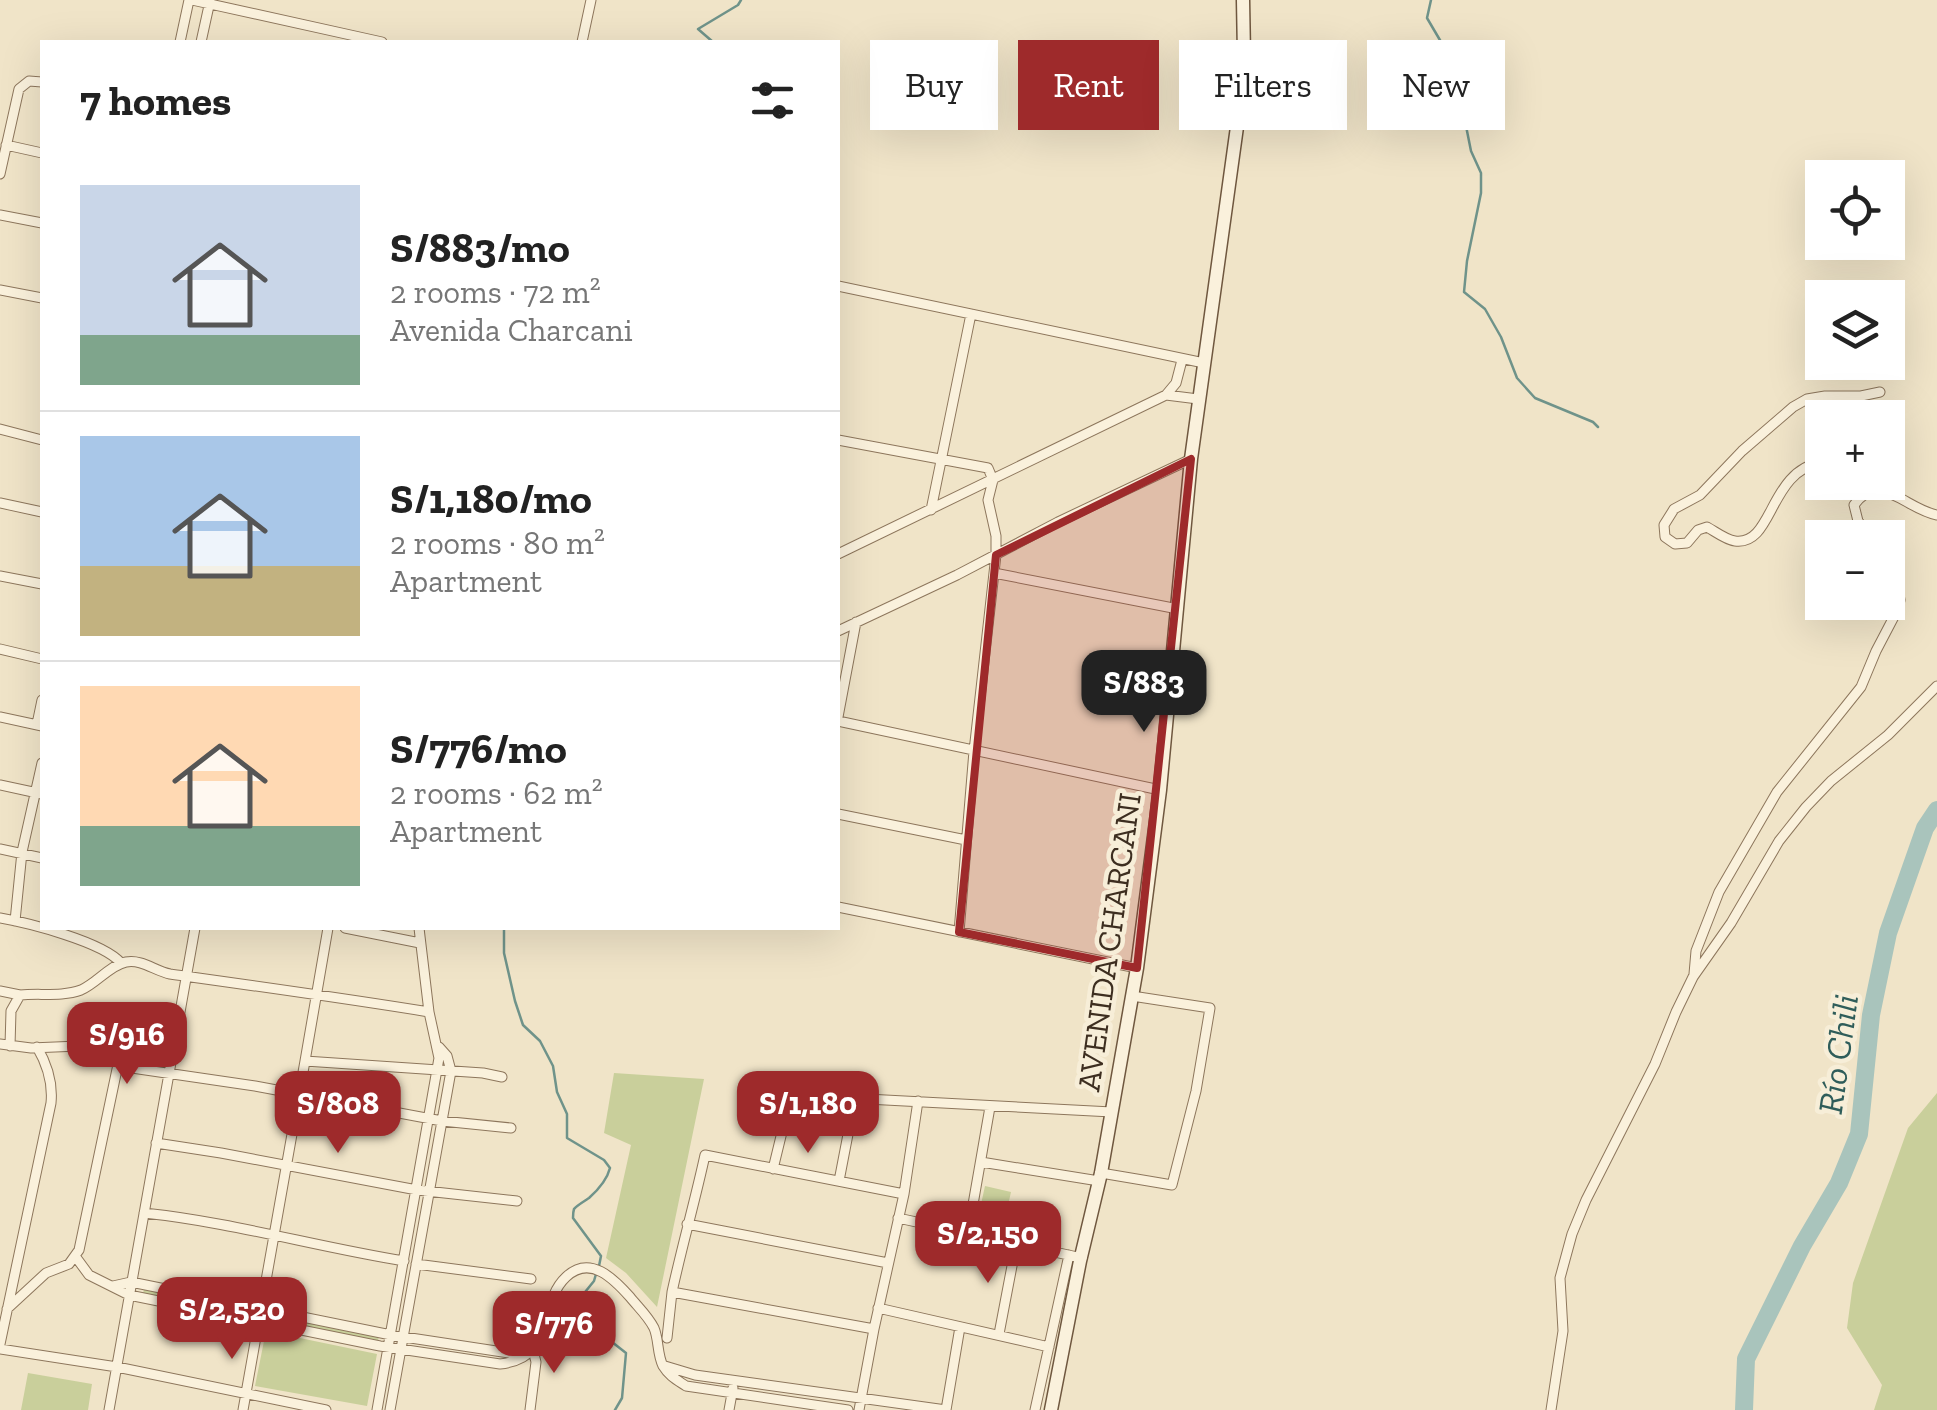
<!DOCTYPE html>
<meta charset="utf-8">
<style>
body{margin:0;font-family:"Zilla Slab",serif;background:#f2f2f2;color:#222;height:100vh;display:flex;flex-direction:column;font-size:38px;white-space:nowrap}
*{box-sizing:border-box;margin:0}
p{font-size:32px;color:#767676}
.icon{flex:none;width:55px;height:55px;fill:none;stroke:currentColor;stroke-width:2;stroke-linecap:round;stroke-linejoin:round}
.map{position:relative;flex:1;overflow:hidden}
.sheet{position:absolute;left:40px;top:40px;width:800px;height:890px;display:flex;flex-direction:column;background:#fff;border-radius:0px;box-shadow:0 10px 40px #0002}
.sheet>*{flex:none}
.top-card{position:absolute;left:870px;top:40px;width:915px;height:90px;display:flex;gap:20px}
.tools{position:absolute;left:1805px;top:160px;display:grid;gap:20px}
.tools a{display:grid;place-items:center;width:100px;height:100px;border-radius:0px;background:#fff;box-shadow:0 10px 40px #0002;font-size:50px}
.price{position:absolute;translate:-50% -85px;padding:0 22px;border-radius:20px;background:#9e2a2b;color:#fff;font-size:32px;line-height:65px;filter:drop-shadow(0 2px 5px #0008)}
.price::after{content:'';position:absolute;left:50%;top:60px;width:30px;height:22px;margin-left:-15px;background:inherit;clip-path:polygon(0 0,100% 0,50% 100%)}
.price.selected{background:#222;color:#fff}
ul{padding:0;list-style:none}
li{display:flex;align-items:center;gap:30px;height:250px;padding:0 40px}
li+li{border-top:2px solid #e0e0e0}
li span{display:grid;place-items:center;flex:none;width:280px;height:200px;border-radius:0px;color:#555}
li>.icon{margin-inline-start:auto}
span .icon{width:120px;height:120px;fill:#fffc;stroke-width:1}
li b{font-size:42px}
h2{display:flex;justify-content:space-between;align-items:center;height:120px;padding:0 40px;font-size:42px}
.tag{padding:0 35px;border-radius:0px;background:#fff;box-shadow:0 10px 40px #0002;font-size:35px;line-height:90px}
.tag.selected{background:#9e2a2b;color:#fff}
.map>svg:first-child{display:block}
</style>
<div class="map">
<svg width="1937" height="1410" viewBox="0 0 1937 1410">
<rect width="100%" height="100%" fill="#f0e4c8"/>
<path fill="#c9cf9b" d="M614,1073L704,1079L657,1307L626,1273L606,1258L631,1145L604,1133Z
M1937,1093V1410H1874L1882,1385L1847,1328L1853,1283L1908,1128Z
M985,1186L1011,1192L1002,1232L976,1227Z
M144,1289L250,1309L249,1314L143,1294Z
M273,1314L379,1336L378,1341L272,1319Z
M266,1331L377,1354L367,1406L255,1386Z
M28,1373L92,1384L88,1410H21Z"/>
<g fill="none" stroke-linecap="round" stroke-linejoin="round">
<path stroke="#6f938a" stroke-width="2.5" d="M1431,0L1427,18L1454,64L1468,99L1466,126L1471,151L1481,173V193L1467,261L1464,292L1485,309L1501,337L1517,378L1535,398L1593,422L1598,427
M713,42L698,29L738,5L741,0
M504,928V953L515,1001L523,1025L540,1041L553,1066L557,1092L567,1114V1138L604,1160L610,1168C607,1180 598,1190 589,1198C586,1200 576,1206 574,1209C573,1212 573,1215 573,1218L601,1256L599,1266
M596,1274L594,1281L577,1302L582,1327L581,1338L612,1342L626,1353L622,1398L615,1410"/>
<path stroke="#a9c4bc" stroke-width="18" d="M1744,1410L1746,1359L1802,1246L1839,1183L1859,1134L1871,1015L1888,933L1925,828L1937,810"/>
<defs>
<path id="minor" d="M192,0L382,42
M180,42L189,0
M201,42L210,1
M582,42L591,0
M6,145L42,153
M0,174L19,89L29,81L42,82
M0,215L42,223
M838,286L1204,363
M0,290L42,298
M1166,395L1198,399
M0,429L42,440
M838,440L988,468L993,480L988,500L996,536V555L974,751L959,932
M1822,462C1768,471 1774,546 1735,541C1726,540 1716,532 1707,527L1698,530L1687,543L1675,544L1665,537L1664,525L1674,509L1700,495L1742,451L1793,407L1807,399L1825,396H1861L1880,392
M0,503L42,512
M931,510L971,314
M1871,538L1858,521L1854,505C1880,470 1905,509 1937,515
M838,554L1166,395L1176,383L1182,360
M994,573L1178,609
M0,576L42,584
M838,631L957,575L1058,522L1191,459
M0,649L42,659
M0,717L42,726
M838,717L856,622
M838,721L1160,790
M37,724L42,700
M0,785L42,794
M838,814L966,840
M0,849L42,858
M838,907L1137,968
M0,918C29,923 103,942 121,963
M15,921L22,852L42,763
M345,928L420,943
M1694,974L1696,951L1719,892L1777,792L1861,687L1876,651L1898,609L1900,600L1898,589L1888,566
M0,991L20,995
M0,1044L31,1048L79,1046L121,1052
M10,1046L11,1011L20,995C39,993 62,997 81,990C97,983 110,965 126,962C142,959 155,971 170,974C256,986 343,998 429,1012
M121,1052L125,1061L132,1068L255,1086L442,1121L511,1128
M305,1061L328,928
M156,1143L221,1153L417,1190L517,1201
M981,1162L1099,1181
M773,1169L791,1095L1112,1112
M1101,1173L1172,1185L1196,1091L1210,1008L1132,996
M839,1181L855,1098
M144,1213C231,1222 317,1247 404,1261
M898,1218L1082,1258
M687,1224L888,1263
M968,1233L990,1107
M75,1256L89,1275L129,1295L380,1346L500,1364C557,1358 537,1304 566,1277C590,1254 614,1279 630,1297C638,1307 648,1316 654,1328C659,1340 657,1354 663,1366C669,1376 677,1380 686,1386L848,1410
M416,1264L531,1279
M113,1286L131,1282L391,1335L522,1355
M878,1308L1049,1347
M7,1309L46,1273L69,1264L79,1250L120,1055
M874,1329L672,1292C682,1246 695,1201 705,1155L904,1194
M999,1334L1016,1245
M667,1338L672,1292
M0,1344L51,1103C53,1083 47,1064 37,1047
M0,1349L117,1367L326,1410
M665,1366L695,1375L946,1410L960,1327
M109,1410L195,928
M243,1410L305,1061L483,1073L502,1077
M377,1410L439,1058L429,1012L419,928
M390,1410L451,1071L447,1056L439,1047
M530,1410L536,1362L533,1350
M729,1410L733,1388
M859,1410L874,1329L904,1194L918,1101
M1035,1410L1069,1255
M1551,1410L1563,1331L1560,1278L1572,1234L1586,1200L1655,1064L1676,1012L1693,977L1731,923L1779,841L1806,807L1831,781L1888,735L1937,686"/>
<path id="secondary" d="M1051,1410L1080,1261L1101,1173L1137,968L1160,790L1191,459L1241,98L1244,55L1243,0"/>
</defs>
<use href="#minor" stroke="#8d765c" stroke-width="11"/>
<use href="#secondary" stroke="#6f573f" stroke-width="15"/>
<use href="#minor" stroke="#faf1dc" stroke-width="9"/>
<use href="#secondary" stroke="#faf1dc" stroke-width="12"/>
</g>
<path fill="#9e2a2b" fill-opacity="0.2" stroke="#9e2a2b" stroke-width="8" stroke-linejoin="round" d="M1191,459L1137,968L959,932L996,555Z"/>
<g text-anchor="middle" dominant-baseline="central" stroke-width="9" stroke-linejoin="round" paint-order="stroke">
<g font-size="32" fill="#3d2e20" stroke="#f7eed8">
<text transform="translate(1109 942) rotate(-82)">AVENIDA CHARCANI</text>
</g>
<g font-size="35" font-style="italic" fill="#2f5d5a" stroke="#f7eed8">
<text transform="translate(1838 1054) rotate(-82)">Río Chili</text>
</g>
</g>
</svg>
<div class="tools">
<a><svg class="icon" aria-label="locate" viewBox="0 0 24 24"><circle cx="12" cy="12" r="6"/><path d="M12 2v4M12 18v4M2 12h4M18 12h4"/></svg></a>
<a><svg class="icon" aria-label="layers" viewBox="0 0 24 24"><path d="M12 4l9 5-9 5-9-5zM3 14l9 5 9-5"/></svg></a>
<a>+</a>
<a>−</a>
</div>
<b class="price selected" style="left:1144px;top:735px">S/883</b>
<b class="price" style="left:127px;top:1087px">S/916</b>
<b class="price" style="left:338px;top:1156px">S/808</b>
<b class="price" style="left:808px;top:1156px">S/1,180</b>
<b class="price" style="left:988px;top:1286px">S/2,150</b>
<b class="price" style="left:232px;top:1362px">S/2,520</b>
<b class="price" style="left:554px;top:1376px">S/776</b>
<div class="top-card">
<a class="tag">Buy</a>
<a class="tag selected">Rent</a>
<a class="tag">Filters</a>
<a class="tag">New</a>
</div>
<section class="sheet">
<h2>7 homes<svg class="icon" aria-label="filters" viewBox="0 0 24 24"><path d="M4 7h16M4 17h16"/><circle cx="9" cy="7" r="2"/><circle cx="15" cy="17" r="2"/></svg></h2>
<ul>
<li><span style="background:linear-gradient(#c9d6e8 75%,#7fa58c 0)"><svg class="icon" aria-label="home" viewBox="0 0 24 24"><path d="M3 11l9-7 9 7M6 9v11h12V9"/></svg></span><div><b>S/883/mo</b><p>2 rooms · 72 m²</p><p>Avenida Charcani</p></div></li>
<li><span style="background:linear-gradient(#a9c7e8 65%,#c2b280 0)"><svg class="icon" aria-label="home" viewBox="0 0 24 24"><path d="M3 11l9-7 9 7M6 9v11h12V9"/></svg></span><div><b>S/1,180/mo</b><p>2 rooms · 80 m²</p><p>Apartment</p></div></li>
<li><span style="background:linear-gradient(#ffd9b3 70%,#7fa58c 0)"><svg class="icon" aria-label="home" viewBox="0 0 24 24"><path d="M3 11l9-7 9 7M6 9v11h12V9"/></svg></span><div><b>S/776/mo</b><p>2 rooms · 62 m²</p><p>Apartment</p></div></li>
</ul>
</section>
</div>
